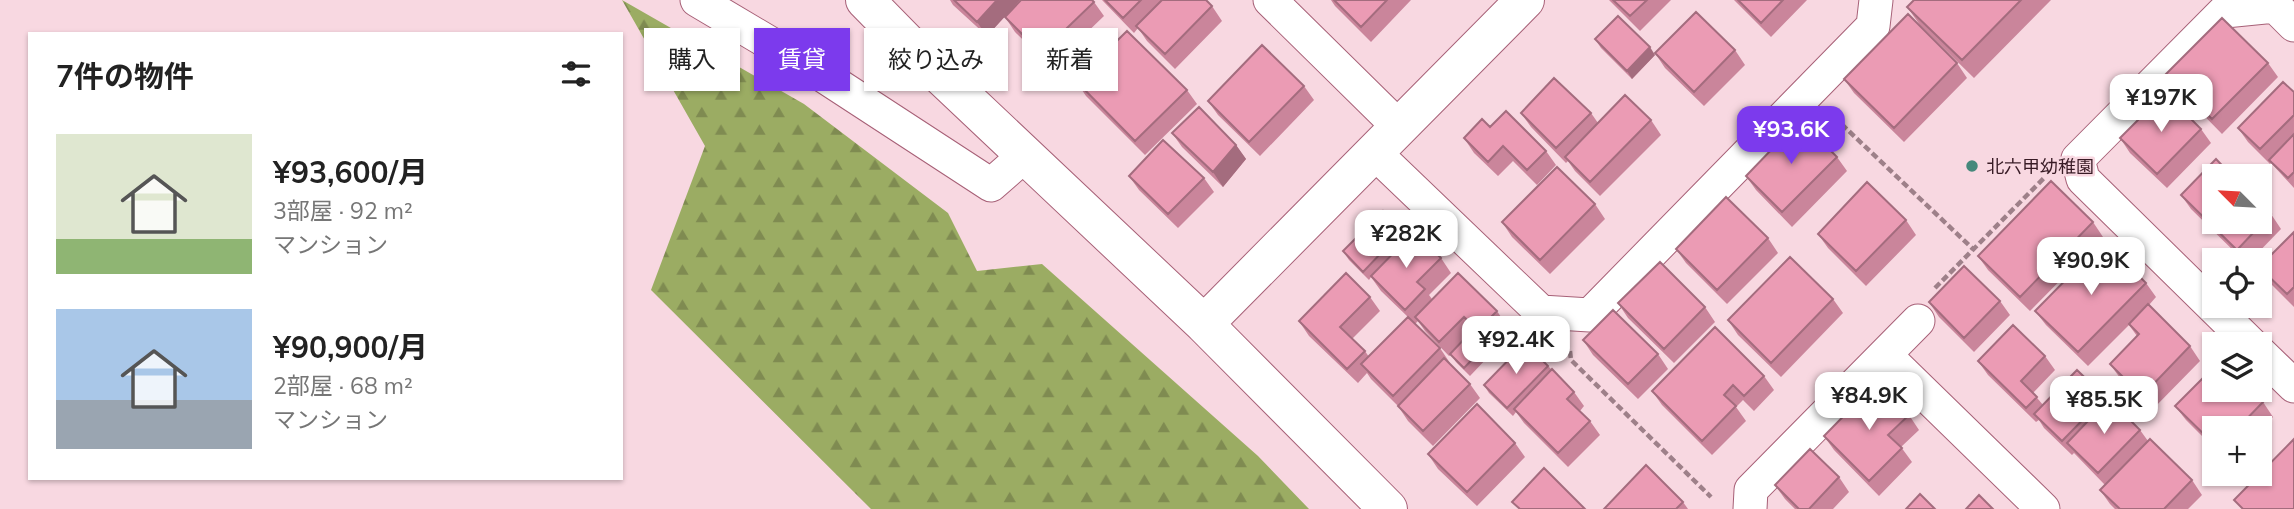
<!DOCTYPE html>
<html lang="ja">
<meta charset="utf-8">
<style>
body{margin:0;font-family:Mulish,"Noto Sans JP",sans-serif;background:#f2f2f2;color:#222;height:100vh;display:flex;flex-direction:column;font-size:26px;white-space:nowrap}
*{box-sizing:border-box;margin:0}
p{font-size:23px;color:#767676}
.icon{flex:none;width:38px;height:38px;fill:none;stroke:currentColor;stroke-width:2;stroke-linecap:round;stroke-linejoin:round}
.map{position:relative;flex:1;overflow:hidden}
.drawer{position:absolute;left:28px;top:32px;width:595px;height:448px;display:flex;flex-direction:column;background:#fff;border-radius:0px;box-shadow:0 2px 5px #0004}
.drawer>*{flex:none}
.guide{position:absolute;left:644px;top:28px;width:665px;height:63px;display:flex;gap:14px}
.needle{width:46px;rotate:294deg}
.buttons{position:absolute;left:2202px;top:164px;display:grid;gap:14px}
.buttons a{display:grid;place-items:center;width:70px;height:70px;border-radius:0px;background:#fff;box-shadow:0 2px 5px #0004;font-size:35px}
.price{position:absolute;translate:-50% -60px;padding:0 16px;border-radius:14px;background:#fff;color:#222;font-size:23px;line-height:46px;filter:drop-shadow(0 2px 4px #0008)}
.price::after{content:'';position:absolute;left:50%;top:42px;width:21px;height:16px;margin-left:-10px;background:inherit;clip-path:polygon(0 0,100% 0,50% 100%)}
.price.active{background:#7c3aed;color:#fff}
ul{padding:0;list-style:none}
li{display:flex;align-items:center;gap:21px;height:175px;padding:0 28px}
li span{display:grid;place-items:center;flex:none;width:196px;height:140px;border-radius:0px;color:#555}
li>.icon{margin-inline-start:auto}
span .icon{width:84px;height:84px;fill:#fffc;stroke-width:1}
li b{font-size:30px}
h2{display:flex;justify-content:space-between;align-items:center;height:84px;padding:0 28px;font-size:30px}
.pill{padding:0 24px;border-radius:0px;background:#fff;box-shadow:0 2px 5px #0004;font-size:24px;line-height:63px}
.pill.active{background:#7c3aed;color:#fff}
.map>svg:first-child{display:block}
</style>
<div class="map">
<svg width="2294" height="509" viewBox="0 0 2294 509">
<defs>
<pattern id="forest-firs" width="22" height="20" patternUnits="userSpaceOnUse" patternTransform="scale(1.75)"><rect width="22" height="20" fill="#9bac63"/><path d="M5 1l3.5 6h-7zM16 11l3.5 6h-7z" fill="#7f8b51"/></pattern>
</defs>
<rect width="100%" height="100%" fill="#f8d8e1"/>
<path fill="url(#forest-firs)" d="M622,0L804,104L948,213L977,271L1042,264L1258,456L1309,509H871L651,290L705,146Z"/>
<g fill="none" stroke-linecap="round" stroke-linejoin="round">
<defs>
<path id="minor" d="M697,0L810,67L991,185L1025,155
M1270,0L1400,128
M1375,153L1541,312L1590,315L1873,26L1876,0
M2252,345L2083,179L2078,159L2225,11L2275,6L2294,25
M2259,352L2294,386
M1885,355L2043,509
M1750,509L1751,490L1918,321"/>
<path id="tertiary" d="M865,0L919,55L1204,324L1388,509
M1204,324L1525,0"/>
</defs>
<use href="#minor" stroke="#a76077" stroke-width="35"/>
<use href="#tertiary" stroke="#a76077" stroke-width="40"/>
<path stroke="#9e8089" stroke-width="4.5" stroke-dasharray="7 3.5" stroke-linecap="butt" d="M1834,117L1973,249
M1935,288L2045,177
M1570,351L1571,360L1711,497"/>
<use href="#minor" stroke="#fff" stroke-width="33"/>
<use href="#tertiary" stroke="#fff" stroke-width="38"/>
</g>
<path fill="#ca859b" d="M950,0H1020L987,36L953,5Z
M1102,0H1206L1212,6L1222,21L1175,69L1147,41L1138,28L1134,33Z
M1331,0H1411L1371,42L1335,6Z
M1609,0H1671L1640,31Z
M1734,0H1807L1771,37Z
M1914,0H2051L1974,78L1920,25L1907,7Z
M1094,2L1104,16L1051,67L1015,32L1005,17Z
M1595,39L1655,55L1632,79L1601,48Z
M1735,50L1745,65L1704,106L1665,68L1655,53Z
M1957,63L1967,78L1904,142L1854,93L1844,79Z
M2268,63L2278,77L2222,134L2177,88L2166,74Z
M1076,81L1187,90L1197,104L1145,155L1086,96Z
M1304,86L1314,100L1260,156L1218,115L1208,101Z
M2294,92V188L2271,163L2270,164L2248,142L2238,128Z
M1521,113H1591L1598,123L1651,120L1661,135L1600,196L1575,171L1568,161L1566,163L1531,127Z
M1490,127L1546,151L1556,165L1537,185L1513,161L1498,176L1474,153L1464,138Z
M2201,129L2211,143L2167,188L2130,153L2120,138Z
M1172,133L1236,145L1246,159L1223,187L1182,147Z
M1837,157L1847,171L1792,227L1756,190L1746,176Z
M1129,176L1204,178L1214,192L1178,228L1139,190Z
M2181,195L2271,214L2281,229L2250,261H2244L2191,209Z
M1595,204L1605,219L1550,274L1512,237L1502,222Z
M1906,220L1916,235L1866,286L1828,248L1818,234Z
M2093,222L2103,237L2030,311L1988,270L1978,256Z
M1403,230L1408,238L1441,258L1451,273L1429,295L1432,299L1497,311L1507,326L1488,345L1474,331L1470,335L1483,348L1489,356L1470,376L1456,362L1451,355L1449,356L1425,331L1418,321L1415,324L1440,348L1450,363H1449L1470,384L1480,398L1433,446L1408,421L1398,406L1371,379L1367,373L1358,383L1309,336L1299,321L1370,297L1380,311L1352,339L1365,351L1369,357L1408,317L1381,291L1371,277L1369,280L1349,260L1343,251Z
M2294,232V307L2269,282L2259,267Z
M1768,238L1778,253L1727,304L1686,263L1676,249Z
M2146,283L2156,297L2149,305L2190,346L2200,361L2152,410L2120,378L2110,364L2137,336L2129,325L2088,366L2046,325L2035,311Z
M1833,299L1843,313L1781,377L1738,335L1728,320Z
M2000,301L2010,315L1974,352L1939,317L1929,302Z
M1618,303L1705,307L1715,322L1674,363L1628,318Z
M1583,340L1658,354L1668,369L1638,399L1593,355Z
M2045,356L2055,370L2033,393L2043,405L2105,397L2107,401L2140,430L2148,441L2192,480L2202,495L2188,509H2115L2110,504L2100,490L2105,485L2074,453L2072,455L2044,428L2039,420L2036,422L1988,375L1978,361Z
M1548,366L1574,392L1584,406L1580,411L1590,421L1600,435L1568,467L1524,423L1516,412L1513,416L1489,393L1484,385Z
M1764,376L1774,390L1754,411L1743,400L1736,407L1746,421L1712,455L1662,405L1652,391Z
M2263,402L2273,417L2259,431V429H2214V448L2186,420L2175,406Z
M1909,415L1919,430L1901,447L1912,462L1879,496L1834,450L1824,436Z
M1515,443L1525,457L1477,506L1438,469L1428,454Z
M1839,477L1849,492L1833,509H1795L1785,499L1775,485Z
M1683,502L1688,509H1604Z"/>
<path fill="#a46c7e" d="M997,0H1020L987,36L977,22Z
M1650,47L1655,55L1632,79L1627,71Z
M1236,145L1246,159L1223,187L1213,172Z"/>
<path fill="#eb9bb4" stroke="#a46c7e" stroke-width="2" d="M954,0H997L977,22Z
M1021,0H1092L1094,2L1041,53L1005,17Z
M1105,0H1141L1123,18Z
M1162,0H1206L1212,6L1165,54L1136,26Z
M1334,0H1387L1361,27Z
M1613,0H1647L1630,16Z
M1738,0H1783L1761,23Z
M1914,0H2021L1962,60L1907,7Z
M1696,12L1735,50L1694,92L1655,53Z
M1908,14L1957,63L1894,128L1844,79Z
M1618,16L1650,47L1627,71L1595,39Z
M2222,18L2268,63L2212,119L2166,74Z
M1127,31L1187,90L1135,141L1076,81Z
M1262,45L1304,86L1249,142L1208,101Z
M1554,78L1591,113L1556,148L1521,113Z
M2283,82L2294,92V115L2260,149L2238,128Z
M2165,93L2201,129L2157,174L2120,138Z
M1625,95L1651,120L1590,182L1565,157Z
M1199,107L1236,145L1213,172L1172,133Z
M1506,111L1546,151L1527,170L1503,146L1488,162L1464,138L1482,119L1490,127Z
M1800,120L1837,157L1782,212L1746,176Z
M2294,134V172L2288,178L2269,160Z
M1163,140L1204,178L1168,214L1129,176Z
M2216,159L2233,177H2214V222H2259V202L2271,214L2237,250L2181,195Z
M1557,167L1595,204L1540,260L1502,222Z
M2051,181L2093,222L2020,297L1978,256Z
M1867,182L1906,220L1856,271L1818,234Z
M1726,197L1768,238L1717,290L1676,249Z
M1383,211L1403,230L1363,272L1343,251Z
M1414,232L1441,258L1417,282L1425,289L1405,310L1371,276Z
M2294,232V287L2287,294L2259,267Z
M2104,241L2146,283L2078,352L2035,311Z
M1790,257L1833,299L1771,363L1728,320Z
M1660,262L1705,307L1664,349L1618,303Z
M1964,266L2000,301L1964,338L1929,302Z
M1346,273L1370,297L1340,327L1365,351L1347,369L1299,321Z
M1458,273L1497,311L1478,330L1464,317L1439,342L1415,317Z
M2148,304L2190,346L2142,396L2110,364L2139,334L2129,324Z
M1613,310L1658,354L1628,384L1583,340Z
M1408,317L1440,348L1393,396L1361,364Z
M2013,325L2045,356L2021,381L2037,397L2026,408L1978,361Z
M1715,327L1764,376L1744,396L1733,385L1724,395L1736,406L1702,441L1652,391Z
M1469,334L1483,348L1464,368L1450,354Z
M1525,343L1548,366L1507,408L1484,385Z
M1444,358L1470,384L1423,431L1398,406Z
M2214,367V390H2250L2263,402L2237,429H2214V444L2175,406Z
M1552,369L1574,392L1567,399L1590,421L1558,453L1514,409Z
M2077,370L2105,397L2062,441L2034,414Z
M1876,383L1909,415L1888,435L1902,448L1869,481L1824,436Z
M2109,399L2140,430L2098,473L2067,443Z
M1477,404L1515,443L1467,492L1428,454Z
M2150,439L2192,480L2164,509H2120L2100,490Z
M2294,439V508L2293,509H2243L2234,500Z
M1810,449L1839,477L1809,509H1799L1775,485Z
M1646,465L1683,502L1676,509H1604Z
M1544,468L1585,509H1520L1512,502Z
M1920,494L1935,509H1906Z
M1979,495L1993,509H1966Z"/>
<circle fill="#45887b" stroke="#f8d8e1" stroke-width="2.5" cx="1972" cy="166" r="7"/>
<g text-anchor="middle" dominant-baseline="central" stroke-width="5" stroke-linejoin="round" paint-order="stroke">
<g font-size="18" fill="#381b25" stroke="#f8d8e1" text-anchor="start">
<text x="1986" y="166">北六甲幼稚園</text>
</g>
</g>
</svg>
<div class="buttons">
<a><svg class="needle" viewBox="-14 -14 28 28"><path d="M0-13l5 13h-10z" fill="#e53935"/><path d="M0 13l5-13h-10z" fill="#767676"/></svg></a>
<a><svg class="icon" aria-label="locate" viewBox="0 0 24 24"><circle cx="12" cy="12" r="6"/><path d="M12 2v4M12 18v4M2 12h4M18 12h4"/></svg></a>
<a><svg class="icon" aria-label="layers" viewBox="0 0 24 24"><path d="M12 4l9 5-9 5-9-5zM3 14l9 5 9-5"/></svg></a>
<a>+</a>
</div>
<b class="price" style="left:2161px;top:134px">¥197K</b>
<b class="price active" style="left:1791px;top:166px">¥93.6K</b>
<b class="price" style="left:1406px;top:270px">¥282K</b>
<b class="price" style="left:2091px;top:297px">¥90.9K</b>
<b class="price" style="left:1516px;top:376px">¥92.4K</b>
<b class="price" style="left:1869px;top:432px">¥84.9K</b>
<b class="price" style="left:2104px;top:436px">¥85.5K</b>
<div class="guide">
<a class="pill">購入</a>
<a class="pill active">賃貸</a>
<a class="pill">絞り込み</a>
<a class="pill">新着</a>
</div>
<section class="drawer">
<h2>7件の物件<svg class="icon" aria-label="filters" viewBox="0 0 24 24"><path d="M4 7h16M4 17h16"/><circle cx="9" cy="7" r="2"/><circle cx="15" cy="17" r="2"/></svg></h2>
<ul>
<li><span style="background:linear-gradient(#dfe7d0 75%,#8fb573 0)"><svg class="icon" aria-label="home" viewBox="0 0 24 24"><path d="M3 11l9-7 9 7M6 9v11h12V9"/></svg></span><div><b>¥93,600/月</b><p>3部屋 · 92 m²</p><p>マンション</p></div></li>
<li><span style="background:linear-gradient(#a9c7e8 65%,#9aa5b1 0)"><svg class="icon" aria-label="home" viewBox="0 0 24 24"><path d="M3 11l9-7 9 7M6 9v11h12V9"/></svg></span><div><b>¥90,900/月</b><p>2部屋 · 68 m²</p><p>マンション</p></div></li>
</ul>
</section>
</div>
